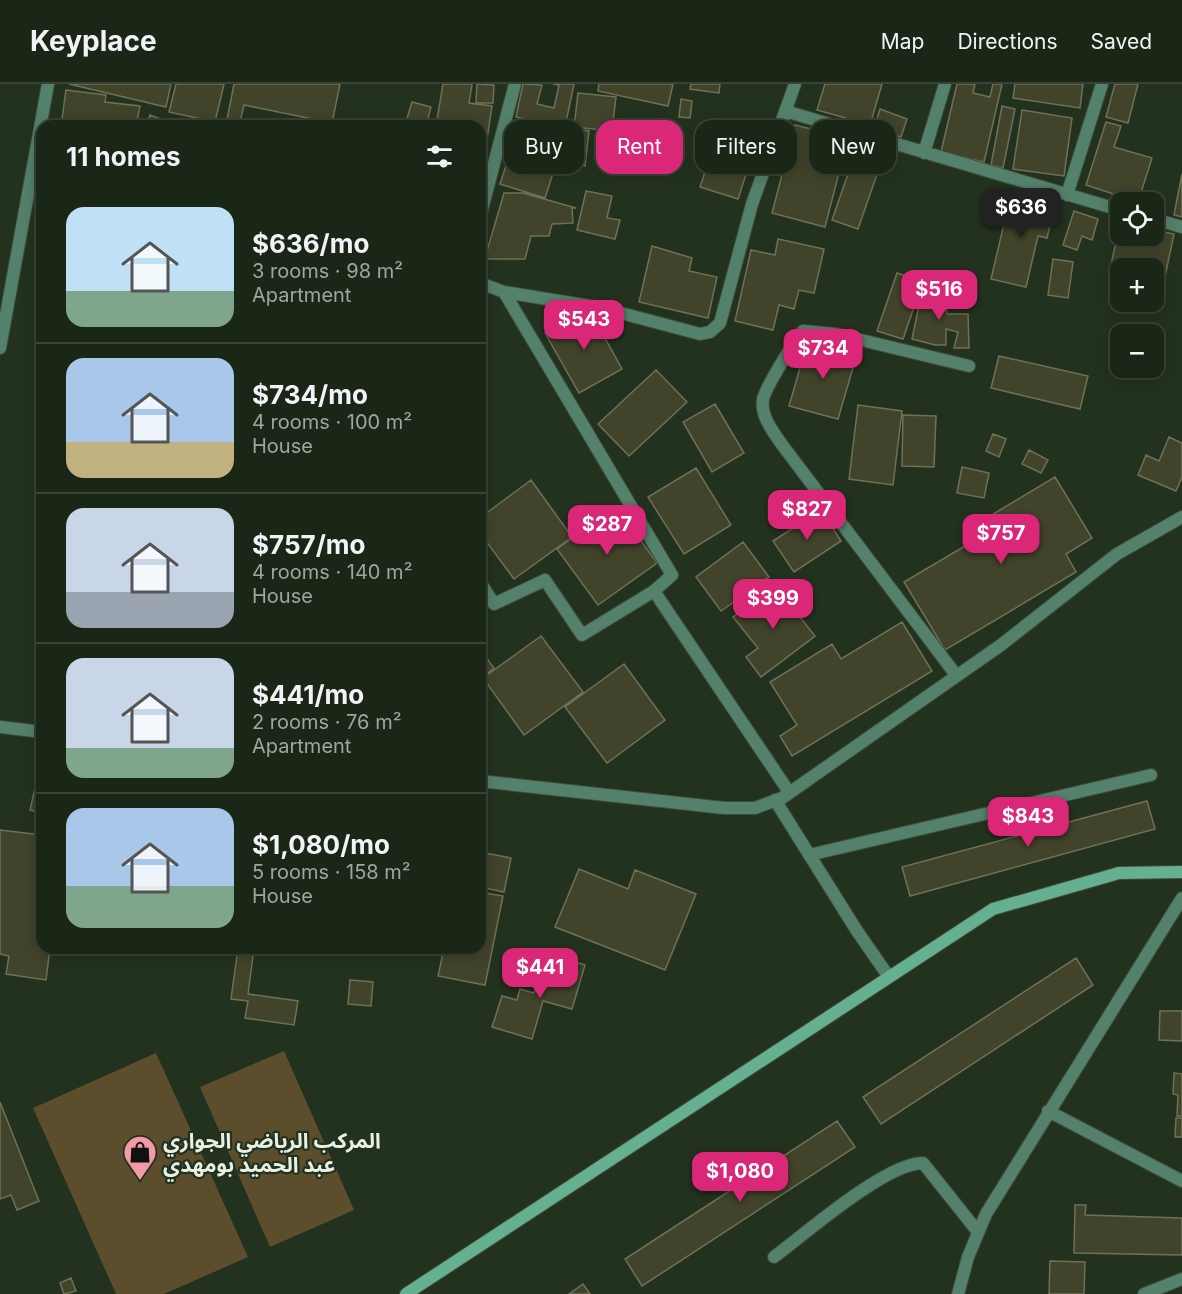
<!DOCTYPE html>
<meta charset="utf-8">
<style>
body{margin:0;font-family:Inter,"Noto Sans Arabic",sans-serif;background:#232e1f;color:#f1f3f6;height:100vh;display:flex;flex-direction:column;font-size:22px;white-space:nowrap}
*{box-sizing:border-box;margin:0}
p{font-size:20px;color:#9fa5a1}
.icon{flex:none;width:33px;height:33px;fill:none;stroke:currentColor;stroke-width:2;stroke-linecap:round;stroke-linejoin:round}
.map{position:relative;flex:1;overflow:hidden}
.details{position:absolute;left:36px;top:36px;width:450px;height:834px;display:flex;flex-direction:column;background:#1a2616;border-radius:18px;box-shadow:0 3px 15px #0003,0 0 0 2px #384335}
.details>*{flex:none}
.hud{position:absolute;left:504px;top:36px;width:570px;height:54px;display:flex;gap:12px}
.controls{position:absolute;left:1110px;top:108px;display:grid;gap:12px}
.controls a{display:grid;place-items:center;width:54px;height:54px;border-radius:12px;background:#1a2616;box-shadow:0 3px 15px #0003,0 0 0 2px #384335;font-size:30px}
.price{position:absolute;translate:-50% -51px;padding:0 14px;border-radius:12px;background:#db2777;color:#fff;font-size:20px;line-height:39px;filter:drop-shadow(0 2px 3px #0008)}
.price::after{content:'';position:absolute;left:50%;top:36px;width:18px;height:14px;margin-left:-9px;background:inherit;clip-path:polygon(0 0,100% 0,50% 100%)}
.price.on{background:#222;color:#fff}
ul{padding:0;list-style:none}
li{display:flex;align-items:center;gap:18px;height:150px;padding:0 30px}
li+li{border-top:2px solid #384335}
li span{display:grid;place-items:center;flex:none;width:168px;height:120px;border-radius:18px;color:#555}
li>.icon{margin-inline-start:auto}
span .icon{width:72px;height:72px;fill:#fffc;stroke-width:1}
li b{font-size:26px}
h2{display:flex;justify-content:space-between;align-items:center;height:72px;padding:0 30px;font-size:26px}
.tag{padding:0 21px;border-radius:18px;background:#1a2616;box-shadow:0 3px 15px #0003,0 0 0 2px #384335;font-size:21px;line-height:54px}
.tag.on{background:#db2777;color:#fff}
header{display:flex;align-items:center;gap:36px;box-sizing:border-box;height:84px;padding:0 30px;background:#1a2616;border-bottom:2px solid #384335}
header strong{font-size:28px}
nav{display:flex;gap:33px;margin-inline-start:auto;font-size:21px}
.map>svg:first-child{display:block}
</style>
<header>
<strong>Keyplace</strong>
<nav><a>Map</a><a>Directions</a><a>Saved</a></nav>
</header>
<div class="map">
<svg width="1182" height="1210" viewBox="0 0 1182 1210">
<rect width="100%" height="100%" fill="#23321e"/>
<path fill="#5c4e2c" d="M284,967L354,1126L270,1163L200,1003Z
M156,969L248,1173L164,1210H116L33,1024Z"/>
<path fill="#41432a" stroke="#6f7157" stroke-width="1.5" d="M69,0H171L166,23Z
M176,0H224L215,38L169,28Z
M234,0H340L332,39L244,21L240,38L227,36Z
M443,0H472L469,19L492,22L486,62L480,61V42H436Z
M477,0L494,1L493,19H476Z
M523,0L542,1L537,20L554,24L559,1L553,0H574L565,43L516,33Z
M599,0H673L668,22L598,7Z
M691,0H720L719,9L690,5Z
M825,0H882L870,41L817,26Z
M957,0H975L973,9L990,13L993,0H1002L984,78L941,68Z
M1015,0H1083L1080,24L1013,14Z
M1115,0H1138L1128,39L1106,33Z
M66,6L106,11L105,18L140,22L136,42H61Z
M578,9L616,13L612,47L574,43Z
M681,15L692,17L690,34L679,33Z
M412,18L431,23L426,42H391L392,38L405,41Z
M1002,22L1015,25L1003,84L991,81Z
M880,25L907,35L901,53L874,44Z
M1022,26L1072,34L1064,92L1013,85Z
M150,31L179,42H146Z
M518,36L543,40L537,73L512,68Z
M1106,38L1121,42L1114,63L1152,74L1138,118L1086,101Z
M795,41L848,54L825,143L772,129Z
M567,44L589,47L585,82L563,79Z
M733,49L757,57L738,115L700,103L714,61L727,65Z
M857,64L883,73L858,145L832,136Z
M510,69L555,83L545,114L500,100Z
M1182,90V133L1174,131Z
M586,107L612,112L607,134L620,136L615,155L577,146Z
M504,109H523L576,124H572L573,139L552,140L549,152H531L525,175H487V167Z
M1011,110L1055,120L1047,154L1038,152L1026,203L991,195Z
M1074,127L1098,135L1092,156L1082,152L1077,166L1063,161Z
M1120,139V152H1154V146L1174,150L1163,202L1154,200V184H1120V193L1109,190Z
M778,155L824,165L814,209L799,206L794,225L779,221L773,246L735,237L751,166L775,171Z
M652,162L692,174L689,187L717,193L708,234L639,218Z
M1053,175L1073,178L1068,214L1048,211Z
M897,189L923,197L903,255L877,247Z
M923,202L946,209L947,230H968L969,264H954L958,248L946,245V261H935L912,255Z
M589,225L622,285L579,309L545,249Z
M808,256L857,270L838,335L789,322Z
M999,272L1088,292L1080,325L991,304Z
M656,286L687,318L629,372L598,340Z
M715,320L744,369L712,388L683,338Z
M858,321L902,327L893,401L849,395Z
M903,331L936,332L934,383L902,382Z
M993,350L1006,355L999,373L986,367Z
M1169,353L1182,359V393L1176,407L1138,391L1146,371L1159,377Z
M1029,366L1048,376L1041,389L1022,380Z
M962,383L989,389L984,414L957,409Z
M696,384L731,441L684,470L648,413Z
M1055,393L1092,454L1066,470L1076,488L945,566L904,498L982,452L975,441Z
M531,396L572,453L514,495L480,449V434Z
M616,422L657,479L598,521L557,465Z
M821,426L841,457L794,488L773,457Z
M743,458L769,493L721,527L696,493Z
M775,501L815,552L761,593L746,573L758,564L733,533Z
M902,538L932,587L792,672L780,652L797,641L770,598L832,560L841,575Z
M541,552L583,608L524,651L483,594Z
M480,565L494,584L480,595Z
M624,580L665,636L607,679L565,623Z
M40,682L42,683V729L30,726Z
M1147,717L1155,745L910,812L902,783Z
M0,746L42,751V864H50L46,896L6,890L9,872L0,870Z
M480,768L511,774L504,808L480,803Z
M579,785L628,805L635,786L696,810L665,886L555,843Z
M480,808L503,812L485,901L438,892L444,864H480Z
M238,864H254L248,910L298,917L294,941L245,934L248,917L231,915Z
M561,873L585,881L572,925L543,917L532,955L492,943L502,912L517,916L520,905L534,909L542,882L557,886Z
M1076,874L1093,901L881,1040L863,1013Z
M350,896L373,898L371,922L348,920Z
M1160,927H1182V957L1159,956Z
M1174,989L1182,990V1032H1177L1178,1011L1173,1010Z
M0,1018L39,1117L17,1126L11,1111L0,1115Z
M1176,1034H1182V1053H1175Z
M837,1037L855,1063L642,1202L625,1175Z
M1075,1121H1086L1085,1131L1182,1134V1171L1074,1169Z
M1050,1177L1085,1178L1084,1210H1049Z
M71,1194L76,1207L64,1210L60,1199Z
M583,1200L590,1210H569Z"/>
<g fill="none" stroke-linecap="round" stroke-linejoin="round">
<defs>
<path id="service" d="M809,771L1151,691"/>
<path id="minor" d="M785,27L1120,126
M924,69L945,0
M1067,111L1102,0
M480,133L515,0
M1154,135L1182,143
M480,199L504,208L602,224L700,250L710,248L720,239L752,120L795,0
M0,264L48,0
M480,498L494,520L545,496L582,551L654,507L672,491L504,208
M654,507L789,708
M956,591L783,362C774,349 760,332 763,315C766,303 794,257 803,247L836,250L969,282
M0,643L42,648
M480,697L724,724H755L782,714L1001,561L1117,470L1182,433
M775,716L857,847L889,893
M1048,1027L1182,1097
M774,1173C806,1149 886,1079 923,1079L978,1148
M958,1210L968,1173L986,1130L1182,814
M1144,1210L1182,1195"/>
<path id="secondary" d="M406,1210L993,825L1119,789L1182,788"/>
</defs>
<use href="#service" stroke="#3e4d3a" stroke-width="14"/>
<use href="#minor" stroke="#3e4d3a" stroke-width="14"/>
<use href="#secondary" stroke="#3e4d3a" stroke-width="14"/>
<use href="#service" stroke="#54816c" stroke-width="12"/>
<use href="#minor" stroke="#54816c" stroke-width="12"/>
<use href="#secondary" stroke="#65b090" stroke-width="12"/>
</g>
<defs>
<symbol id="shop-pin" viewBox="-11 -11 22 30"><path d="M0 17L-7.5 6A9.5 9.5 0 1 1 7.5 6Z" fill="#f39aa9" stroke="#23321e"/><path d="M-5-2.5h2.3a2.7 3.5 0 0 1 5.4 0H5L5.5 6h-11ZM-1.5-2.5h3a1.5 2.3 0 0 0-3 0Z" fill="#111"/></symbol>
</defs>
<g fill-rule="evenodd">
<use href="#shop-pin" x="121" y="1049" width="38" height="52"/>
</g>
<g text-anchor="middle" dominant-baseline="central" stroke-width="4.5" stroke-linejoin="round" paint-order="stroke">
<g font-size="21" font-weight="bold" fill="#e6f0e4" stroke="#23321e" text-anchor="start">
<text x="163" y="1056">المركب الرياضي الجواري<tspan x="163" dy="24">عبد الحميد بومهدي</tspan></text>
</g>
</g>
</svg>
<div class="controls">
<a><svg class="icon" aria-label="locate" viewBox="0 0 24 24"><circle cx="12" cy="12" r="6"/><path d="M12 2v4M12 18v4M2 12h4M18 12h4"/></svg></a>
<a>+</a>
<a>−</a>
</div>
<b class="price on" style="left:1021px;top:155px">$636</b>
<b class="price" style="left:939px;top:237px">$516</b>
<b class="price" style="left:584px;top:267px">$543</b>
<b class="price" style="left:823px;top:296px">$734</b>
<b class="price" style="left:807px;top:457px">$827</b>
<b class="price" style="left:607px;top:472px">$287</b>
<b class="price" style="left:1001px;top:481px">$757</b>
<b class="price" style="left:773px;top:546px">$399</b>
<b class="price" style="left:1028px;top:764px">$843</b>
<b class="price" style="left:540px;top:915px">$441</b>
<b class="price" style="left:740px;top:1119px">$1,080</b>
<div class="hud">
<a class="tag">Buy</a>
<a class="tag on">Rent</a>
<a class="tag">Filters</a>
<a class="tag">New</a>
</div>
<section class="details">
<h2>11 homes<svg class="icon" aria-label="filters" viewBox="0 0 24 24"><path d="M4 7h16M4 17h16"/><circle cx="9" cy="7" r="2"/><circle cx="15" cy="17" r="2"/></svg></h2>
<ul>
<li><span style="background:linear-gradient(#bfe0f5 70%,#7fa58c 0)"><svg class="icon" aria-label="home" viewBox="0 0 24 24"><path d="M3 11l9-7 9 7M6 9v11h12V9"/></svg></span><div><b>$636/mo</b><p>3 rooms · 98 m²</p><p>Apartment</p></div></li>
<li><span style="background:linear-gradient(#a9c7e8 70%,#c2b280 0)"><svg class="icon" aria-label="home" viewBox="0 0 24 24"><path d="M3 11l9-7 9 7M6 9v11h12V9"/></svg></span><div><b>$734/mo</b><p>4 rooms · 100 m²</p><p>House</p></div></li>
<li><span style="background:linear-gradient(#c9d6e8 70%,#9aa5b1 0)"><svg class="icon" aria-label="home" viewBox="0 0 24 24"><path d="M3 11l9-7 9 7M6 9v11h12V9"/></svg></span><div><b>$757/mo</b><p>4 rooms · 140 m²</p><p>House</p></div></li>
<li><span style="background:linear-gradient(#c9d6e8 75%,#7fa58c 0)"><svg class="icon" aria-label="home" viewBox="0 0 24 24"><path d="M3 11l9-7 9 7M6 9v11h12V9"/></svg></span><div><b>$441/mo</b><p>2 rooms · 76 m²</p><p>Apartment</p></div></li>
<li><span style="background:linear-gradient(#a9c7e8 65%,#7fa58c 0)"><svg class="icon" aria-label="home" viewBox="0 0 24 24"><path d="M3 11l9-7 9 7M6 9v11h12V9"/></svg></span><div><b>$1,080/mo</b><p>5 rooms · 158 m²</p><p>House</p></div></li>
</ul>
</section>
</div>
